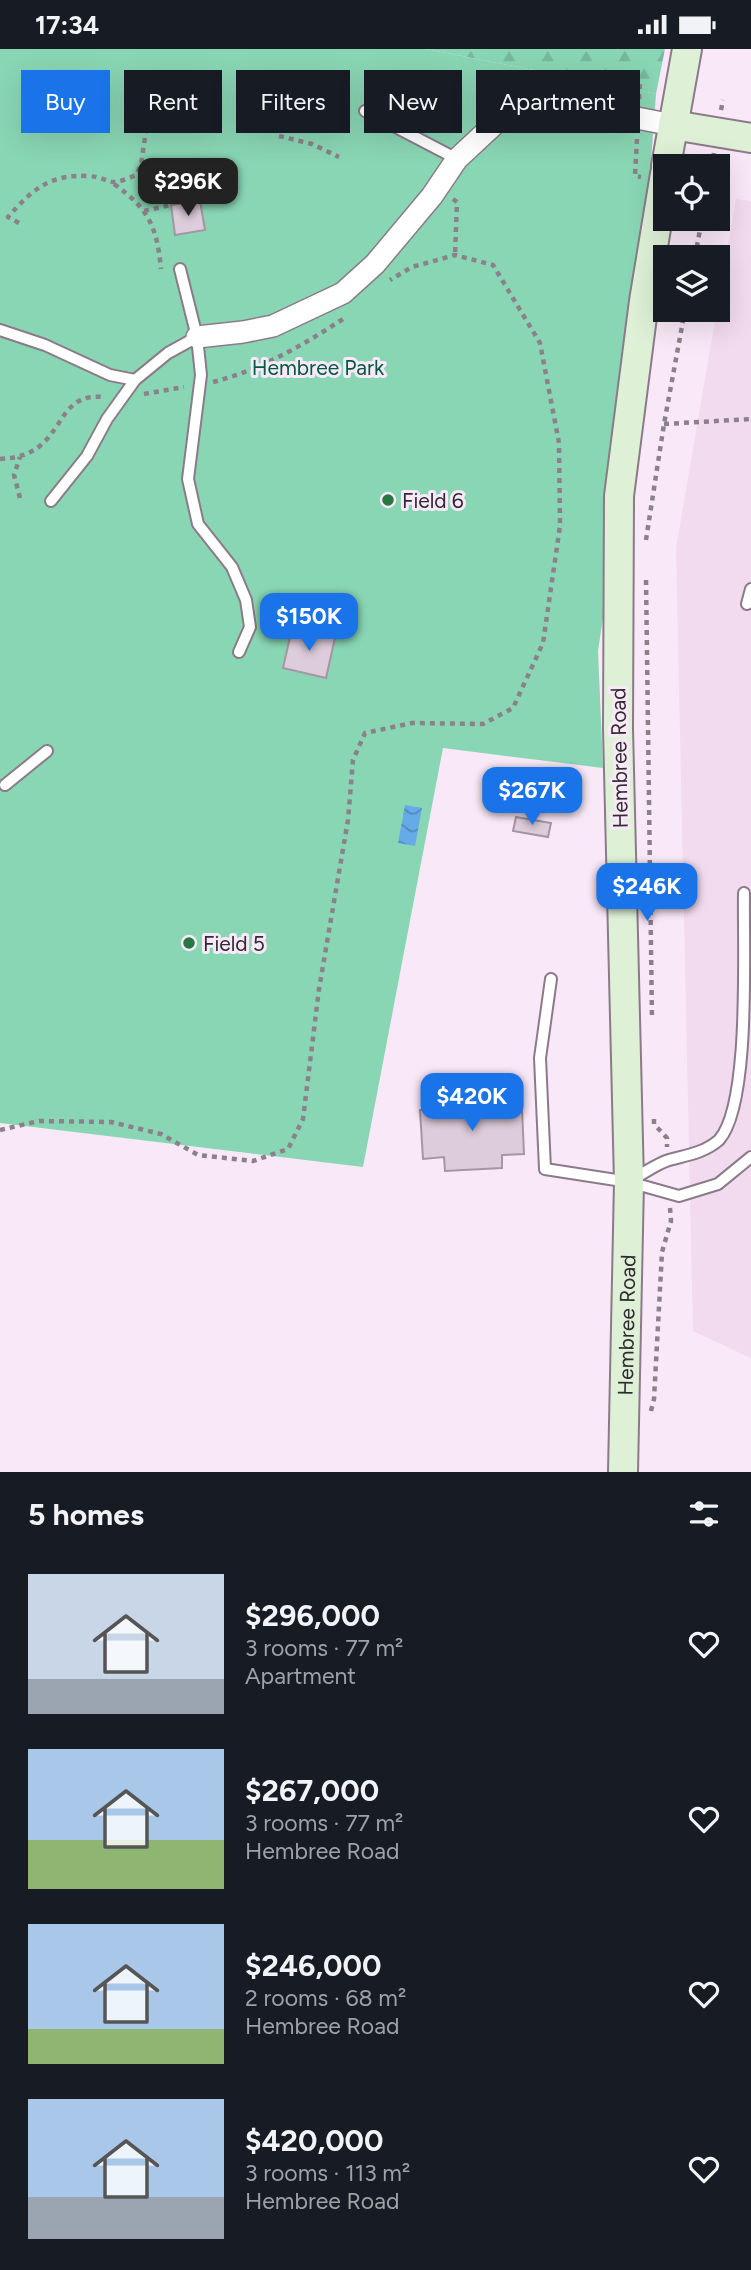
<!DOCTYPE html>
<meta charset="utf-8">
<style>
body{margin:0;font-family:Figtree,sans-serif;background:#20242c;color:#f1f3f6;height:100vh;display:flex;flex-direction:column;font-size:26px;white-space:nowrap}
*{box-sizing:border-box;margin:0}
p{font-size:23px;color:#9ea1a6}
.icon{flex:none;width:38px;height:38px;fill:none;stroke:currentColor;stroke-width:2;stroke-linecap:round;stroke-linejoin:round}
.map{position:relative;height:1423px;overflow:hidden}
.side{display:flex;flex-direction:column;background:#171b24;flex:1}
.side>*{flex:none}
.guide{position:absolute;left:21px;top:21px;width:710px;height:63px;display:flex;gap:14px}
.fabs{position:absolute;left:653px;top:105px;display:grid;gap:14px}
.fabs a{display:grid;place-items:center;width:77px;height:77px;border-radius:0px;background:#171b24;box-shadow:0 7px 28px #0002;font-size:35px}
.price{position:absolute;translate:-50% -60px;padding:0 16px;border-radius:14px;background:#1a73e8;color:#fff;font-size:23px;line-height:46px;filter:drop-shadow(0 2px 4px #0008)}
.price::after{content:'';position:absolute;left:50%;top:42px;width:21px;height:16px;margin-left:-10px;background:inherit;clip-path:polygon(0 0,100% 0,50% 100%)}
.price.active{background:#222;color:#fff}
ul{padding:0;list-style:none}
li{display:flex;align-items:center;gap:21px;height:175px;padding:0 28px}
li span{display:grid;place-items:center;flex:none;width:196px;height:140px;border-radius:0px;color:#555}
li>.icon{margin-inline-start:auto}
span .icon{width:84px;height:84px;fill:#fffc;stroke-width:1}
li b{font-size:30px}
h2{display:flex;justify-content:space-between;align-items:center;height:84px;padding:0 28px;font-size:30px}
.tag{padding:0 24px;border-radius:0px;background:#171b24;box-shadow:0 7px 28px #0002;font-size:24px;line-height:63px}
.tag.active{background:#1a73e8;color:#fff}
.status{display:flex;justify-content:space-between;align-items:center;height:49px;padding:0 35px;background:#171b24;direction:ltr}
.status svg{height:19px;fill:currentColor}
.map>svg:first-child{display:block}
</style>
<div class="status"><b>17:34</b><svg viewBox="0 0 49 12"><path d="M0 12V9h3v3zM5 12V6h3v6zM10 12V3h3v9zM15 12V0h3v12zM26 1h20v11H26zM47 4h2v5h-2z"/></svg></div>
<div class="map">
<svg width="751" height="1423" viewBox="0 0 751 1423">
<defs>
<pattern id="forest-firs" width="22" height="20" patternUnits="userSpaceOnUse" patternTransform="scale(1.75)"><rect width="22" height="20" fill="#89d6b4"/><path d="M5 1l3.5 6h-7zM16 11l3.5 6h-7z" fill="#77b89b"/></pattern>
<pattern id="water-waves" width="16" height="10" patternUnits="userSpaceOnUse" patternTransform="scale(1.75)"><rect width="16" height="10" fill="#64abe8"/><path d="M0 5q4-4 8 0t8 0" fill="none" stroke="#538bbd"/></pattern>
</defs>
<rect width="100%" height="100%" fill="#f9e8f7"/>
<path fill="#f2daef" d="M736,150L751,152V1309L693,1282L676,499Z"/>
<path fill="url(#forest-firs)" d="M426,0H665L656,45Z"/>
<path fill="#89d6b4" d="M0,0H426L656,45L630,389L598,602L603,719L443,699L363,1118L0,1074Z"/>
<path fill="url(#water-waves)" d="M405,756L422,759L415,797L398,794Z"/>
<path fill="#ddccdb" stroke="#a695a4" stroke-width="2" d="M200,152L205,181L175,186L171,156Z
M292,579L335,589L326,629L283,619Z
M516,768L551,774L548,788L513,782Z
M499,1045L500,1061L522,1060L524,1105L502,1106V1119L445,1122L444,1108L423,1110L420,1061L444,1060L443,1049Z"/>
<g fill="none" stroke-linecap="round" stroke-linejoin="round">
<defs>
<path id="lane" d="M365,62L457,110
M180,220L197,288L201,326L188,430L198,475L232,518L246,551L250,578L239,603
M0,281L45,296L110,326L135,331L168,304L197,288
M51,452L87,407L107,370L135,331
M747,555L751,540
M5,736L47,702
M551,930L540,1009L545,1120L629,1133L679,1147L718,1135L751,1108
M631,1131C643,1125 656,1115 669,1111C687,1106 704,1104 719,1091C751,1055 743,899 744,844"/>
<path id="street" d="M197,288L243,283L273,277L343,244L375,215L432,147L457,110L500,70L527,57L559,54L673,76"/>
<g id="secondary">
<path d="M673,76L751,89"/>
<path d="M666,117L687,0"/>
<path id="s1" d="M623,1423L629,1133L618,680L619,447L644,252L665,125"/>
</g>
</defs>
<use href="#lane" stroke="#8b7b89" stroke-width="14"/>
<use href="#street" stroke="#8b7b89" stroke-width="24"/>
<use href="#secondary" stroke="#8b7b89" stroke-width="32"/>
<path stroke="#8c818b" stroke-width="4.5" stroke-dasharray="5 5" stroke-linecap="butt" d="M639,50L640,34
M721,61L723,51
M141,66L159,69
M279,87L312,95L339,108
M637,90L635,127L641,128
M712,117L714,104
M114,135C149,160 157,178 161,220
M453,150L457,153L455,206
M144,162L171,156
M19,174L8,168C32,141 49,125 88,127C114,129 105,140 136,126L141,116L148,67
M695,208L702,170
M213,333C261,321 305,295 346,268
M144,345L184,338
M664,375L751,370
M0,410C16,409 29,406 41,396C64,376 65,344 104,348
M20,449L14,426L20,408
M646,491L664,375L685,261
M646,531L652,970
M654,1070V1075L667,1089V1098
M0,1081L39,1072L111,1073L161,1085L198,1106L253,1112L288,1100L303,1070L319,940L348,771L353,711L365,684L412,674L483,675L513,659L543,594L560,477L559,394L540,294L493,216L455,206L412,218L390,231
M651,1362L654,1350L662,1203L671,1172L670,1159"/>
<use href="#lane" stroke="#fff" stroke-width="10"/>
<use href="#street" stroke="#fff" stroke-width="21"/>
<use href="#secondary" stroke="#def1d7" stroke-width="28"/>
</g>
<g fill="#297645" stroke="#f9e8f7" stroke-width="2.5">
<circle cx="388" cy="451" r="7"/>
<circle cx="189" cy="894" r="7"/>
</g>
<g text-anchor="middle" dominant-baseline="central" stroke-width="6" stroke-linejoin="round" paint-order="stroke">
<g font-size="21" fill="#01593e" stroke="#f9e8f7">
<text x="318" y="318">Hembree Park</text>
</g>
<g font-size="21" fill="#312b31" stroke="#f9e8f7" text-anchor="start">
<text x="402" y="451">Field 6</text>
<text x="203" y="894">Field 5</text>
</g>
<g font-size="21" fill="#312b31" stroke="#f9e8f7">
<text transform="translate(619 709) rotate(-91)">Hembree Road</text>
<text stroke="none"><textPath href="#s1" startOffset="147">Hembree Road</textPath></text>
</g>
</g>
</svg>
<div class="fabs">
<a><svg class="icon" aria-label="locate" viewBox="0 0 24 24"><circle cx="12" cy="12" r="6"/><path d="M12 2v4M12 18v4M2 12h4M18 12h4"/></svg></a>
<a><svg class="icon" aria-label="layers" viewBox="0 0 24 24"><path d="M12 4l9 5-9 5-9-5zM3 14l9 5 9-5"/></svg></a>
</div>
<b class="price active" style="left:188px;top:169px">$296K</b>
<b class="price" style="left:309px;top:604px">$150K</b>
<b class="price" style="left:532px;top:778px">$267K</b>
<b class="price" style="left:647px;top:874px">$246K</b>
<b class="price" style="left:472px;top:1084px">$420K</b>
<div class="guide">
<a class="tag active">Buy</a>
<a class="tag">Rent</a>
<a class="tag">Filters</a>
<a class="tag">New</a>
<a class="tag">Apartment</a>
</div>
</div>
<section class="side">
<h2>5 homes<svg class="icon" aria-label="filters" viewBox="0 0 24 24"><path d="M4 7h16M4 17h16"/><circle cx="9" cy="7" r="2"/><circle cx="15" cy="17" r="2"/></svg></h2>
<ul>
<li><span style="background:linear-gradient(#c9d6e8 75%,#9aa5b1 0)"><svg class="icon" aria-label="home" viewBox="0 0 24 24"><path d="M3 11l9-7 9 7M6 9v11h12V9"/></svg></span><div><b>$296,000</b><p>3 rooms · 77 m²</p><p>Apartment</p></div><svg class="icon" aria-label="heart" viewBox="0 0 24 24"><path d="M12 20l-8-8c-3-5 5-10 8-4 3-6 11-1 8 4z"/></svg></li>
<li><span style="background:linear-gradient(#a9c7e8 65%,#8fb573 0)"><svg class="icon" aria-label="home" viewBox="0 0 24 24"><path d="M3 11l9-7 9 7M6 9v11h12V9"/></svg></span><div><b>$267,000</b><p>3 rooms · 77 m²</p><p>Hembree Road</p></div><svg class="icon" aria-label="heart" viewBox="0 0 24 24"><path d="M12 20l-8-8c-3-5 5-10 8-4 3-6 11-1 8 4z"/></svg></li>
<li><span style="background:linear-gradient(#a9c7e8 75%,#8fb573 0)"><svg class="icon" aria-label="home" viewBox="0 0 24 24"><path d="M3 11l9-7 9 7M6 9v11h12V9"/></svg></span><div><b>$246,000</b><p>2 rooms · 68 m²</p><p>Hembree Road</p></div><svg class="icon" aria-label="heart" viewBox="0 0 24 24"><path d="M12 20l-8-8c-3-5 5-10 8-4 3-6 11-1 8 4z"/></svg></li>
<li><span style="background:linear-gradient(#a9c7e8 70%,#9aa5b1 0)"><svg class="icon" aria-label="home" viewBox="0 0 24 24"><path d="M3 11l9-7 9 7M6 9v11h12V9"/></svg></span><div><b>$420,000</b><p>3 rooms · 113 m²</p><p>Hembree Road</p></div><svg class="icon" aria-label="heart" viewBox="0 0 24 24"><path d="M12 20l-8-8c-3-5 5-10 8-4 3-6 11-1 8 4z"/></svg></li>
</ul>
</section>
